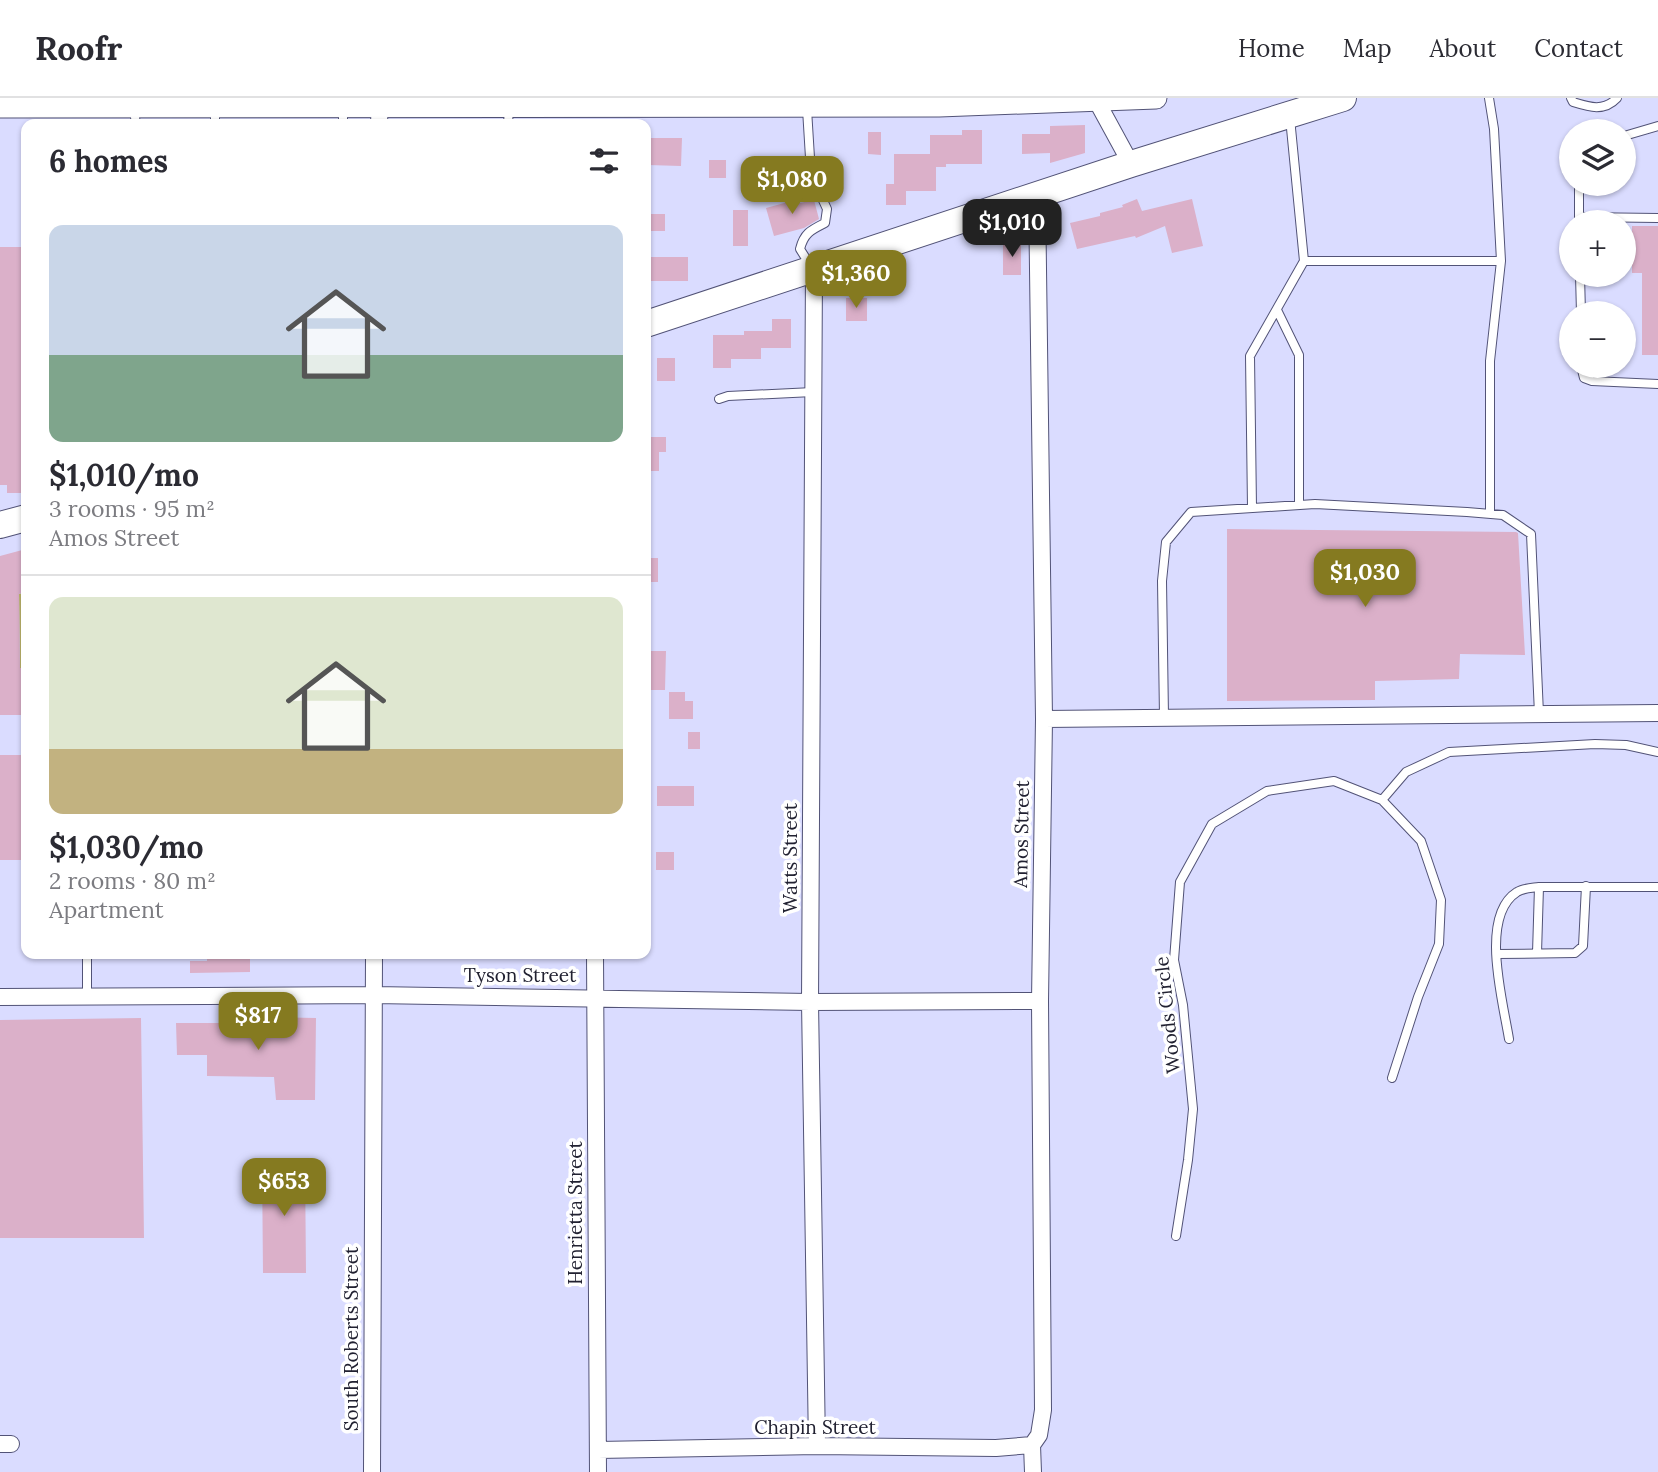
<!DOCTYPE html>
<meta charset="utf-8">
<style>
body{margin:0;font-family:Lora,serif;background:#f2f2f3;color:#2b2b33;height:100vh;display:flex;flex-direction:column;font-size:26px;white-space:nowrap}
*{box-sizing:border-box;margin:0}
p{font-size:23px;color:#7c7c81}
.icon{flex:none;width:38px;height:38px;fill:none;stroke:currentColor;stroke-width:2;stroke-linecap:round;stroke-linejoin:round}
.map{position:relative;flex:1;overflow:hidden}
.side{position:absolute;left:21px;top:21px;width:630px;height:840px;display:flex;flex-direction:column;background:#fff;border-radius:14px;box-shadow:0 2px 5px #0004}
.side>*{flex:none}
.fabs{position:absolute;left:1559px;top:21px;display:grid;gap:14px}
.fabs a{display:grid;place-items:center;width:77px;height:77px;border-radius:50%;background:#fff;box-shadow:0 2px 5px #0004;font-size:35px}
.price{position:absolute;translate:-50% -60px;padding:0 16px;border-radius:14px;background:#857a20;color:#fff;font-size:23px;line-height:46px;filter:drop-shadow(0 2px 4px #0008)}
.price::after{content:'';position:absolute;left:50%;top:42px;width:21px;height:16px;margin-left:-10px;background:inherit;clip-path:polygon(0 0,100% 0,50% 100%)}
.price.on{background:#222;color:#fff}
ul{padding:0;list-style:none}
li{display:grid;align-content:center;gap:14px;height:371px;padding:0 28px}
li+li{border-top:2px solid #e1e1e2}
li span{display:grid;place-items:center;height:217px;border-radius:14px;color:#555}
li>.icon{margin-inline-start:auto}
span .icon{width:126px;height:126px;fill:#fffc;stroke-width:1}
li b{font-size:30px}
h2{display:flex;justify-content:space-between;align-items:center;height:84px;padding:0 28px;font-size:30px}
header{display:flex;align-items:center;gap:42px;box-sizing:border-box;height:98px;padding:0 35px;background:#fff;border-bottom:2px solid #e1e1e2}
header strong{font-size:33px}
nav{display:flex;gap:38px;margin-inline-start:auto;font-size:24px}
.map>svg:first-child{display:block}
</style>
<header>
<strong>Roofr</strong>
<nav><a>Home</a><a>Map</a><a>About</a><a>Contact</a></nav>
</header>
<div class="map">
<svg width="1658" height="1374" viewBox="0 0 1658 1374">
<rect width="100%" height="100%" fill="#dadcff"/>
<path fill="#c1b86d" d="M26,494V570H20L19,496Z"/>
<path fill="#dbb0c9" d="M1085,27V55L1050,65V55L1022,56V36H1050V28Z
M962,32H982V66H946V69H936V93H906V107H886V86H894V56H930V37H962Z
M868,34H881V57L868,56Z
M649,40H682L681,68L648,67Z
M709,62H726V80H709Z
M799,101L800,105L814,102L819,121L804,130L774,138L766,110Z
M1137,101L1142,113L1192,101L1203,148L1172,155L1165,128L1136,140L1135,138L1077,151L1070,125L1100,118V115L1123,109L1122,107Z
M733,112H748V148H733Z
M648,116H665V133H648Z
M1632,128H1658V257H1642V175H1632Z
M1003,145H1021V177H1003Z
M0,149H26V381H23V395H7V387H0Z
M646,159H688V183H646Z
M846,200H867V223H846Z
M772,221H791V250H761V261H731V270H713V237H744V233H772Z
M657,260H675V283H657Z
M646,339H666V354H659V373H646Z
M1227,431L1516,434L1518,435L1525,557L1460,556L1459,581L1375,583V602L1227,603Z
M26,451V494L19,496L20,570H26V617H0V458Z
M646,460H658V484H646Z
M646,553H666L665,592H646Z
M669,594H685V603H693V621H669Z
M688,634H700V651H688Z
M0,657H26V762H0Z
M657,688H694V708H657Z
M656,754H674V772H656Z
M207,856H250V874L190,875V863H207Z
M264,919L316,920L315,1002H276L274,979L207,978V957H177L176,925H264Z
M141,920L144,1140H0V922Z
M262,1064H305L306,1175H263Z"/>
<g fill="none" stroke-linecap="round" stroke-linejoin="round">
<defs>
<path id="service" d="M1571,0L1573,4C1589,9 1604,14 1617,0
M343,10V26
M215,11V26
M807,11L811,76L827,111L825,125C811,132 804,135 800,151L810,167
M134,12L136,26
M1290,20L1304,163H1501L1494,31L1489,0
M508,26L509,10
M1624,38L1658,28
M1579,119L1658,120
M1579,121V86
M1580,177L1581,215
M1277,212L1299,257V407
M1581,268L1584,280L1592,283L1658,286
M719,301L728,298L813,294
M1252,410L1250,258L1304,163
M1490,416V263L1501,163
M1164,619L1162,483L1166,444L1191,414L1315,406L1467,414L1503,417L1531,436L1539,616
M1382,702L1406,674L1449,654L1595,646L1626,647L1658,654
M1537,855L1539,789
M87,856V898
M1497,856L1575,855L1583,848L1586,788
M1509,941C1503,903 1479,818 1517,794C1523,790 1532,790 1539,789H1658
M1176,1138L1188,1062L1193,1011L1183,907L1174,862L1180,784L1212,726L1267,693L1334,683L1382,702L1421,743L1441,802L1439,846L1418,899L1392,980"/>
<path id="minor" d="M1095,0L1131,66
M379,26L380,0
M814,172L810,904L817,1348
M1044,621L1658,615
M595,856L598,1374
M0,899L374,897L810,904L1040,903
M0,1346H11
M598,1352L817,1348L996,1350L1032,1347
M372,1374L374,856
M1033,1374L1032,1347L1039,1337L1043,1312L1040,903L1044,621L1037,96"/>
<path id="tertiary" d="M0,9L939,8L1156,0"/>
<path id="primary" d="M646,226L1131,66L1343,0
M0,427L26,420"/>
</defs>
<use href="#service" stroke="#525377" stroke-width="10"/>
<use href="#minor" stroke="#525377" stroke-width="18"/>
<use href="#tertiary" stroke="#525377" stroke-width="23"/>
<use href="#primary" stroke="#525377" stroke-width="28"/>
<use href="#service" stroke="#fff" stroke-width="8"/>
<use href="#minor" stroke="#fff" stroke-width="16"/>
<use href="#tertiary" stroke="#fff" stroke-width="21"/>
<use href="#primary" stroke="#fff" stroke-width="26"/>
</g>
<g text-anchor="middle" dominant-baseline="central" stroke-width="7" stroke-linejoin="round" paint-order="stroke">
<g font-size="19" fill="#212131" stroke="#fff">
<text transform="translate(1021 736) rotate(-89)">Amos Street</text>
<text transform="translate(790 760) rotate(-90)">Watts Street</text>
<text x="520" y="877">Tyson Street</text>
<text transform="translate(1167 917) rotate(-96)">Woods Circle</text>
<text transform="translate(575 1115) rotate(-90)">Henrietta Street</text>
<text transform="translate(351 1241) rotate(-90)">South Roberts Street</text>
<text x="815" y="1329">Chapin Street</text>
</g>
</g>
</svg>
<div class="fabs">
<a><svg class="icon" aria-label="layers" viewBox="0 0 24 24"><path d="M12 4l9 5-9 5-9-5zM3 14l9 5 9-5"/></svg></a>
<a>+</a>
<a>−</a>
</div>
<b class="price" style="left:792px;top:118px">$1,080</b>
<b class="price on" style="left:1012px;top:161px">$1,010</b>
<b class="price" style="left:856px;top:212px">$1,360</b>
<b class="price" style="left:1365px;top:511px">$1,030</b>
<b class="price" style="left:258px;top:954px">$817</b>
<b class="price" style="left:284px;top:1120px">$653</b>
<section class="side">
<h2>6 homes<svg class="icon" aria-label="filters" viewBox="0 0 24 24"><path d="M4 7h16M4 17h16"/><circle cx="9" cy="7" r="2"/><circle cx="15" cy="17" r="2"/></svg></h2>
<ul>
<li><span style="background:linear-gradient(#c9d6e8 60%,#7fa58c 0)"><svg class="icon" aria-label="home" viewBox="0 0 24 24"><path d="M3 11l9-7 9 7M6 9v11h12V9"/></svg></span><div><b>$1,010/mo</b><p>3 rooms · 95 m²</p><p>Amos Street</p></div></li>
<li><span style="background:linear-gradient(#dfe7d0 70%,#c2b280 0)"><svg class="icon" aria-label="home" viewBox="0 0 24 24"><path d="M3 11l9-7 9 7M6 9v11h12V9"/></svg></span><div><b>$1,030/mo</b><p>2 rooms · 80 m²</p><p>Apartment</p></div></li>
</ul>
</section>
</div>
